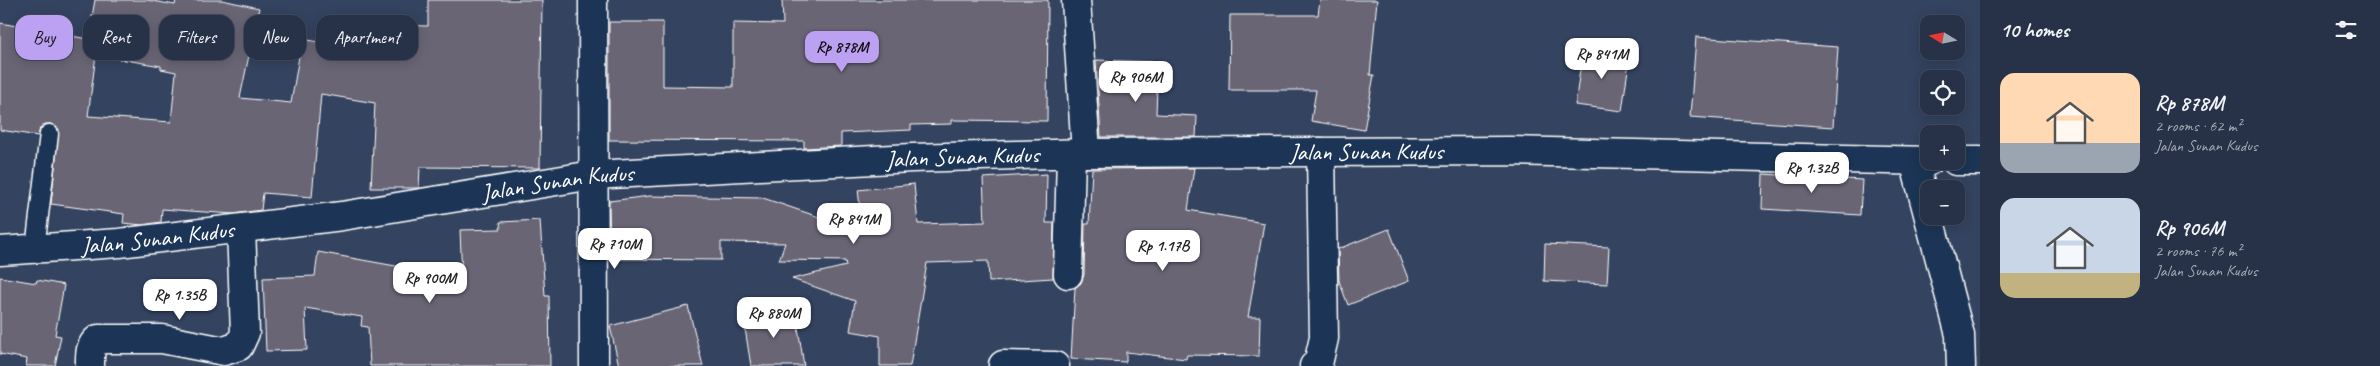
<!DOCTYPE html>
<meta charset="utf-8">
<style>
body{margin:0;font-family:Caveat,sans-serif;background:#2f3a4f;color:#f1f3f6;height:100vh;display:flex;flex-direction:column;font-size:19px;white-space:nowrap}
*{box-sizing:border-box;margin:0}
p{font-size:16px;color:#a4aab4}
.icon{flex:none;width:28px;height:28px;fill:none;stroke:currentColor;stroke-width:2;stroke-linecap:round;stroke-linejoin:round}
.map{position:relative;flex:1;overflow:hidden}
.side{display:flex;flex-direction:column;background:#273248;width:400px}
.side>*{flex:none}
.hud{position:absolute;left:15px;top:15px;width:475px;height:45px;display:flex;gap:10px}
.needle{width:32px;rotate:280deg}
.tools{position:absolute;left:1920px;top:15px;display:grid;gap:10px}
.tools a{display:grid;place-items:center;width:45px;height:45px;border-radius:10px;background:#273248;box-shadow:0 2px 12px #0003,0 0 0 1px #434d60;font-size:25px}
.price{position:absolute;translate:-50% -42px;padding:0 11px;border-radius:10px;background:#fff;color:#222;font-size:16px;line-height:32px;filter:drop-shadow(0 1px 2px #0008)}
.price::after{content:'';position:absolute;left:50%;top:30px;width:15px;height:11px;margin-left:-8px;background:inherit;clip-path:polygon(0 0,100% 0,50% 100%)}
.price.selected{background:#bca0f2;color:#111}
ul{padding:0;list-style:none}
li{display:flex;align-items:center;gap:15px;height:125px;padding:0 20px}
li span{display:grid;place-items:center;flex:none;width:140px;height:100px;border-radius:15px;color:#555}
li>.icon{margin-inline-start:auto}
span .icon{width:60px;height:60px;fill:#fffc;stroke-width:1}
li b{font-size:21px}
h2{display:flex;justify-content:space-between;align-items:center;height:60px;padding:0 20px;font-size:21px}
.tag{padding:0 18px;border-radius:15px;background:#273248;box-shadow:0 2px 12px #0003,0 0 0 1px #434d60;font-size:18px;line-height:45px}
.tag.selected{background:#bca0f2;color:#111}
main{display:flex;flex:1;min-height:0}
.map>svg:first-child{display:block}
</style>
<main>
<div class="map">
<svg width="1980" height="366" viewBox="0 0 1980 366">
<rect width="100%" height="100%" fill="#344360"/>
<filter id="ink" filterUnits="userSpaceOnUse"><feTurbulence type="fractalNoise" baseFrequency=".02" numOctaves="2"/><feDisplacementMap in="SourceGraphic" scale="10" xChannelSelector="R" yChannelSelector="G"/><feConvolveMatrix kernelMatrix="1 2 1 2 8 2 1 2 1" color-interpolation-filters="sRGB"/></filter>
<g filter="url(#ink)">
<path fill="#696575" stroke="#fff" fill-rule="evenodd" d="M95,0H147L175,5L176,0H222L259,8L240,98L291,103L302,39L383,53L384,25L428,26V0H542L540,168L420,167L419,188H371L375,103L321,94L312,197L263,193L261,210L233,214L162,209L161,222L142,225L123,223L124,214L51,204L59,129L51,124H45L40,128L38,136L0,130V23L88,39ZM96,55L161,66V69L176,72L171,122L88,116Z
M782,0H1048L1047,121L952,120V124L911,125V130L841,133V146L804,148V141L609,140V22H663V86L733,87V23L783,24Z
M1320,0H1377L1370,75H1374L1364,130L1311,121L1316,90H1229L1230,15H1318Z
M1696,37L1838,47L1833,127L1690,117Z
M1583,49L1630,55L1622,111L1575,105Z
M1096,60L1158,62L1156,114L1197,116L1196,137H1101Z
M1194,168L1188,210L1264,223L1248,317H1260L1259,356L1187,355L1186,359L1126,352V362L1071,359L1075,288L1081,283L1084,275L1085,224H1089L1092,169Z
M1047,174L1046,223H1054L1053,278L989,282L988,261L927,263L910,366H880V336L850,331L855,301L792,279L846,266L845,261L779,260L785,243L721,242V260L610,259L609,201L650,196L763,198L863,232L858,190L914,184L918,224L985,222L983,178Z
M1763,174L1862,180L1860,215L1762,209Z
M540,220L545,296H549L550,366H370L368,327L361,326L362,317L305,308L307,350L266,351L263,278L315,276L318,252L462,278L460,230L501,229L500,222Z
M1389,229L1409,281L1348,305L1339,281L1338,249Z
M1545,244L1609,247L1607,284L1544,281Z
M0,277L36,283L37,280L64,285L55,335L61,336L55,366H26L27,359L0,354Z
M688,306L703,366H619L610,326Z
M795,308L804,366H751L743,316Z"/>
<g fill="none" stroke-linecap="round" stroke-linejoin="round">
<defs>
<path id="service" d="M35,248L49,134"/>
<g id="minor">
<path d="M593,0L594,366"/>
<path d="M1076,0L1086,153"/>
<path d="M1914,161L1960,335L1961,366"/>
<path d="M1956,161H1980"/>
<path id="s1" d="M0,251L119,243L342,216L593,175L912,158L1086,153L1510,151L1929,161"/>
<path d="M1068,274L1071,154"/>
<path d="M1003,365L1055,366"/>
<path d="M90,366C90,355 89,346 98,339H162L224,351L239,346L245,333L241,229"/>
<path d="M1314,366L1318,364L1324,338L1321,152"/>
</g>
</defs>
<use href="#service" stroke="#fff" stroke-width="21"/>
<use href="#minor" stroke="#fff" stroke-width="31"/>
<use href="#service" stroke="#1d3557" stroke-width="18"/>
<use href="#minor" stroke="#1d3557" stroke-width="28"/>
</g>
</g>
<g text-anchor="middle" dominant-baseline="central" stroke-width="4" stroke-linejoin="round" paint-order="stroke">
<g font-size="24" fill="#fff" stroke="#1d3557">
<text stroke="none"><textPath href="#s1" startOffset="1372">Jalan Sunan Kudus</textPath></text>
<text stroke="none"><textPath href="#s1" startOffset="968">Jalan Sunan Kudus</textPath></text>
<text stroke="none"><textPath href="#s1" startOffset="562">Jalan Sunan Kudus</textPath></text>
<text stroke="none"><textPath href="#s1" startOffset="158">Jalan Sunan Kudus</textPath></text>
</g>
</g>
</svg>
<div class="tools">
<a><svg class="needle" viewBox="-14 -14 28 28"><path d="M0-13l5 13h-10z" fill="#e53935"/><path d="M0 13l5-13h-10z" fill="#a4aab4"/></svg></a>
<a><svg class="icon" aria-label="locate" viewBox="0 0 24 24"><circle cx="12" cy="12" r="6"/><path d="M12 2v4M12 18v4M2 12h4M18 12h4"/></svg></a>
<a>+</a>
<a>−</a>
</div>
<b class="price selected" style="left:842px;top:73px">Rp 878M</b>
<b class="price" style="left:1602px;top:80px">Rp 841M</b>
<b class="price" style="left:1136px;top:103px">Rp 906M</b>
<b class="price" style="left:1812px;top:194px">Rp 1.32B</b>
<b class="price" style="left:854px;top:245px">Rp 841M</b>
<b class="price" style="left:615px;top:270px">Rp 710M</b>
<b class="price" style="left:1163px;top:272px">Rp 1.17B</b>
<b class="price" style="left:430px;top:304px">Rp 900M</b>
<b class="price" style="left:180px;top:321px">Rp 1.35B</b>
<b class="price" style="left:774px;top:339px">Rp 880M</b>
<div class="hud">
<a class="tag selected">Buy</a>
<a class="tag">Rent</a>
<a class="tag">Filters</a>
<a class="tag">New</a>
<a class="tag">Apartment</a>
</div>
</div>
<section class="side">
<h2>10 homes<svg class="icon" aria-label="filters" viewBox="0 0 24 24"><path d="M4 7h16M4 17h16"/><circle cx="9" cy="7" r="2"/><circle cx="15" cy="17" r="2"/></svg></h2>
<ul>
<li><span style="background:linear-gradient(#ffd9b3 70%,#9aa5b1 0)"><svg class="icon" aria-label="home" viewBox="0 0 24 24"><path d="M3 11l9-7 9 7M6 9v11h12V9"/></svg></span><div><b>Rp 878M</b><p>2 rooms · 62 m²</p><p>Jalan Sunan Kudus</p></div></li>
<li><span style="background:linear-gradient(#c9d6e8 75%,#c2b280 0)"><svg class="icon" aria-label="home" viewBox="0 0 24 24"><path d="M3 11l9-7 9 7M6 9v11h12V9"/></svg></span><div><b>Rp 906M</b><p>2 rooms · 76 m²</p><p>Jalan Sunan Kudus</p></div></li>
</ul>
</section>
</main>
